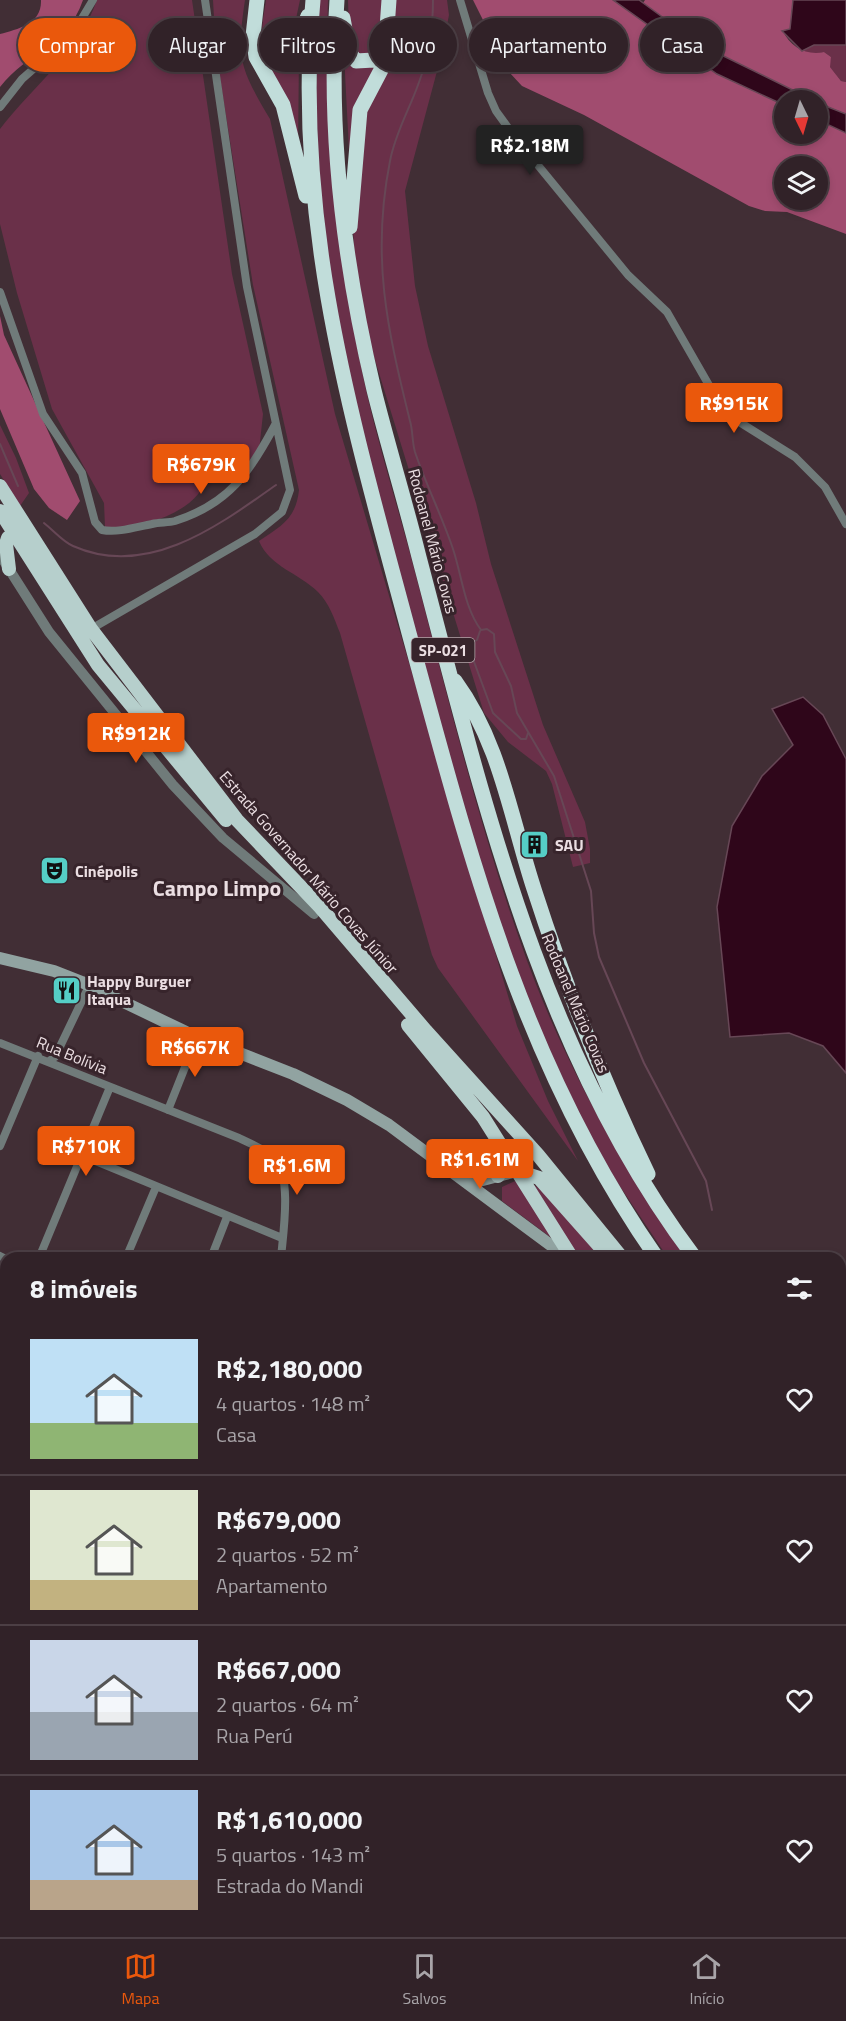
<!DOCTYPE html>
<html lang="pt">
<meta charset="utf-8">
<style>
body{margin:0;font-family:"Titillium Web",sans-serif;background:#392a30;color:#f1f3f6;height:100vh;display:flex;flex-direction:column;font-size:22px;white-space:nowrap}
*{box-sizing:border-box;margin:0}
p{font-size:20px;color:#a8a4a8}
.icon{flex:none;width:33px;height:33px;fill:none;stroke:currentColor;stroke-width:2;stroke-linecap:round;stroke-linejoin:round}
.map{position:relative;flex:1;overflow:hidden}
.side{position:absolute;left:0px;top:1252px;width:846px;height:686px;display:flex;flex-direction:column;background:#312228;border-radius:18px 18px 0 0;box-shadow:0 3px 9px #0003,0 0 0 2px #4c3f45}
.side>*{flex:none}
.guide{position:absolute;left:18px;top:18px;width:810px;height:54px;display:flex;gap:12px}
.needle{width:39px;rotate:175deg}
.tools{position:absolute;left:774px;top:90px;display:grid;gap:12px}
.tools a{display:grid;place-items:center;width:54px;height:54px;border-radius:50%;background:#312228;box-shadow:0 3px 9px #0003,0 0 0 2px #4c3f45;font-size:30px}
.price{position:absolute;translate:-50% -51px;padding:0 14px;border-radius:6px;background:#ea580c;color:#fff;font-size:20px;line-height:39px;filter:drop-shadow(0 2px 3px #0008)}
.price::after{content:'';position:absolute;left:50%;top:36px;width:18px;height:14px;margin-left:-9px;background:inherit;clip-path:polygon(0 0,100% 0,50% 100%)}
.price.selected{background:#222;color:#fff}
ul{padding:0;list-style:none}
li{display:flex;align-items:center;gap:18px;height:150px;padding:0 30px}
li+li{border-top:2px solid #4c3f45}
li span{display:grid;place-items:center;flex:none;width:168px;height:120px;border-radius:0px;color:#555}
li>.icon{margin-inline-start:auto}
span .icon{width:72px;height:72px;fill:#fffc;stroke-width:1}
li b{font-size:26px}
h2{display:flex;justify-content:space-between;align-items:center;height:72px;padding:0 30px;font-size:26px}
.pill{padding:0 21px;border-radius:27px;background:#312228;box-shadow:0 3px 9px #0003,0 0 0 2px #4c3f45;font-size:21px;line-height:54px}
.pill.selected{background:#ea580c;color:#fff}
.tabs{display:flex;justify-content:space-around;align-items:center;height:84px;border-top:2px solid #4c3f45;background:#312228;font-size:16px;color:#a8a4a8}
.tabs a{display:grid;justify-items:center;gap:3px}
.tabs .selected{color:#ea580c}
.map>svg:first-child{display:block}
</style>
<div class="map">
<svg width="846" height="1937" viewBox="0 0 846 1937">
<rect width="100%" height="100%" fill="#412e35"/>
<path fill="#6a3049" d="M97,0H192L232,274L263,414L259,451L253,462L241,471L233,458L206,474C205,511 135,532 105,527L104,503L52,409L17,293L0,224V129C33,86 79,52 97,0Z
M213,0H245C236,60 240,68 270,119L335,414L517,1026L548,1101L578,1161L438,968L432,955L340,633C334,618 329,603 318,592C299,573 270,567 259,541C281,526 296,519 299,490L253,285L216,53Z
M266,0H300L291,42L285,50L273,52C256,41 264,17 266,0Z
M319,0H328C323,131 338,262 366,390C380,452 400,514 416,576C448,698 478,822 520,941C559,1054 618,1161 686,1258H668L611,1173L571,1099L527,1002L477,857L356,422L320,222L316,94Z
M348,0H383L379,51L360,58L349,33Z
M392,0H447L449,15L440,60L405,191L415,286L428,346L476,503L491,564L543,725L585,822L590,849V863L573,867L552,784L546,771L508,742L484,713L370,344L355,266L344,54L380,71Z
M814,45H846V82L841,81L829,66L831,57L824,52L813,55L802,51Z
M299,53L298,151L266,67L289,64Z
M0,425L16,458L29,493L20,506L0,474Z
M515,1181L519,1183L553,1239L502,1201V1187Z
M531,1183L543,1191L601,1258H578Z"/>
<path fill="#a14c6f" fill-rule="evenodd" d="M41,0H83C66,49 28,51 0,87V34C18,29 42,24 41,0Z
M473,0H613L717,74L784,105V134H818V120L846,133V234L787,212L765,211L749,206L584,115L522,86L509,72ZM784,166H818V200H784Z
M645,0H793L790,30L783,31C790,47 807,56 824,52L831,57L830,67L841,81L846,82V114C777,87 705,50 643,3Z
M0,316L4,335L80,501L67,520L49,508L34,489L0,409Z
M0,1784H6V1924L0,1926Z"/>
<path fill="#2f061a" stroke="#674756" stroke-width="1.5" d="M613,0H639L701,45L813,100H784V105L717,74Z
M793,0H846V45H814L802,51L782,31L790,29Z
M818,103L846,114V133L818,120Z
M803,697L823,715L846,759V1073L823,1046L789,1033L730,1037L717,907L732,826L762,776L793,745L772,709Z"/>
<g fill="none" stroke-linecap="round" stroke-linejoin="round">
<path stroke="#674756" stroke-width="2" d="M433,0C433,27 428,59 418,85C409,110 395,134 390,161C371,257 387,328 410,421C413,431 412,442 415,452C426,485 442,516 453,549C462,576 464,607 481,630L487,629L494,634L495,652L511,686L517,713L554,776L591,891L594,933L599,957L644,1063L706,1181L712,1210
M0,444L18,486
M44,523C53,530 63,542 73,546C147,579 218,526 276,485
M480,631L477,640L465,647L473,659L493,713L521,739H526L528,733"/>
<path stroke="#707b7a" stroke-width="8" d="M460,0L488,93L496,111L514,136L628,275L667,312L710,387L733,418L795,457L825,487L846,524
M0,107L22,79L72,35L93,0
M0,292L43,414L82,473L95,522L102,530C118,533 136,527 152,524C160,522 168,523 175,521C229,504 250,472 275,425
M91,629L255,534L282,512L290,490L247,287L205,0
M0,1043L239,1138C251,1144 265,1149 275,1159C292,1177 283,1234 281,1258
M49,1061L55,1057L89,986
M168,1110L197,1037
M0,1146L38,1056
M81,1155L282,1238
M0,1256L6,1259
M39,1258L110,1087
M126,1258L156,1187
M211,1258L227,1217
M0,1356L6,1342
M0,1416L6,1417
M0,1532L6,1525
M0,1571H6
M840,1586L846,1580
M840,1657L846,1663
M840,1680L846,1673
M840,1859L843,1876V1937
M407,1932V1937
M627,1932V1937
M773,1932V1937
M220,1937L258,1932
M333,1937V1932
M482,1937V1932
M554,1937V1932
M698,1937V1932"/>
<path stroke="#707b7a" stroke-width="10" d="M0,555L49,632L173,785L223,838L314,914"/>
<path stroke="#91a3a1" stroke-width="12" d="M0,958L54,971L82,982L186,1032L293,1074L347,1100L389,1125L568,1258
M463,1179L479,1181L517,1171"/>
<path stroke="#b6cfcc" stroke-width="14" d="M0,486L91,629L237,820L320,907L426,1031L538,1155L622,1258
M0,511L98,665L226,820
M9,569L6,544L8,538L21,536
M408,1025L483,1117L572,1258
M517,1171L539,1178L610,1258
M498,1176L503,1165V1148
M840,1533L846,1540
M840,1567L846,1574"/>
<path stroke="#c1ddda" stroke-width="15" d="M257,0L253,36L256,57L283,105L306,196
M313,0C293,224 352,420 409,633C470,857 522,1065 657,1258
M337,0C327,130 344,264 374,390C388,446 405,501 419,557C483,799 541,1055 695,1258
M343,18L349,52L356,61L374,60L386,45
M258,44L264,56C291,69 300,36 308,16
M350,227L360,110L381,70L385,56L389,0
M455,681C501,744 511,820 535,892C566,988 604,1083 648,1174
M840,1417L846,1422
M840,1461L846,1466"/>
</g>
<defs>
<symbol id="building-square" viewBox="-11 -11 22 22"><rect x="-9" y="-9" width="18" height="18" rx="4" fill="#55cec6" stroke="#37242b"/><path d="M-4-6H4V6H1V3H-1V6H-4ZM-2.5-4.3h1.7v1.8h-1.7ZM.8-4.3h1.7v1.8H.8ZM-2.5-1h1.7V.8h-1.7ZM.8-1h1.7V.8H.8Z" fill="#111"/></symbol>
<symbol id="theatre-square" viewBox="-11 -11 22 22"><rect x="-9" y="-9" width="18" height="18" rx="4" fill="#55cec6" stroke="#37242b"/><path d="M-5-5.5Q0-4 5-5.5V0Q5 5 0 6Q-5 5-5 0ZM-3.3-2.5H-1v1.5H-3.3ZM1-2.5H3.3v1.5H1ZM-2.8 1Q0 5.5 2.8 1Z" fill="#111"/></symbol>
<symbol id="restaurant-square" viewBox="-11 -11 22 22"><rect x="-9" y="-9" width="18" height="18" rx="4" fill="#55cec6" stroke="#37242b"/><path d="M-5-6h1v4h1v-4h1v4h1v-4h1v5L-1.5 .5V6h-2V.5L-5-1ZM5-6V6H3V1.5H1.5Q1.5-4 5-6Z" fill="#111"/></symbol>
</defs>
<g fill-rule="evenodd">
<use href="#building-square" x="518" y="828" width="33" height="33"/>
<use href="#theatre-square" x="38" y="854" width="33" height="33"/>
<use href="#restaurant-square" x="50" y="974" width="33" height="33"/>
</g>
<g text-anchor="middle" dominant-baseline="central" stroke-width="6" stroke-linejoin="round" paint-order="stroke">
<rect fill="#37242b" stroke="#b5a6ab" stroke-width="1.5" x="411.5" y="638" width="63" height="24" rx="4.5"/>
<g font-size="15" font-weight="bold" fill="#ebdee2">
<text x="443" y="650">SP-021</text>
</g>
<g font-size="16" fill="#ebdee2" stroke="#37242b">
<text transform="translate(433 541) rotate(75)">Rodoanel Mário Covas</text>
<text transform="translate(309 872) rotate(49)">Estrada Governador Mário Covas Júnior</text>
<text transform="translate(576 1003) rotate(67)">Rodoanel Mário Covas</text>
<text transform="translate(72 1055) rotate(22)">Rua Bolívia</text>
</g>
<g font-size="16" font-weight="bold" fill="#ebdee2" stroke="#37242b" text-anchor="start">
<text x="555" y="845">SAU</text>
<text x="75" y="871">Cinépolis</text>
<text x="87" y="981">Happy Burguer<tspan x="87" dy="18">Itaqua</tspan></text>
</g>
<g font-size="22" font-weight="bold" fill="#ebdee2" stroke="#37242b">
<text x="217" y="888">Campo Limpo</text>
</g>
</g>
</svg>
<div class="tools">
<a><svg class="needle" viewBox="-14 -14 28 28"><path d="M0-13l5 13h-10z" fill="#e53935"/><path d="M0 13l5-13h-10z" fill="#a8a4a8"/></svg></a>
<a><svg class="icon" aria-label="layers" viewBox="0 0 24 24"><path d="M12 4l9 5-9 5-9-5zM3 14l9 5 9-5"/></svg></a>
</div>
<b class="price selected" style="left:530px;top:176px">R$2.18M</b>
<b class="price" style="left:734px;top:434px">R$915K</b>
<b class="price" style="left:201px;top:495px">R$679K</b>
<b class="price" style="left:136px;top:764px">R$912K</b>
<b class="price" style="left:195px;top:1078px">R$667K</b>
<b class="price" style="left:86px;top:1177px">R$710K</b>
<b class="price" style="left:480px;top:1190px">R$1.61M</b>
<b class="price" style="left:297px;top:1196px">R$1.6M</b>
<div class="guide">
<a class="pill selected">Comprar</a>
<a class="pill">Alugar</a>
<a class="pill">Filtros</a>
<a class="pill">Novo</a>
<a class="pill">Apartamento</a>
<a class="pill">Casa</a>
</div>
<section class="side">
<h2>8 imóveis<svg class="icon" aria-label="filters" viewBox="0 0 24 24"><path d="M4 7h16M4 17h16"/><circle cx="9" cy="7" r="2"/><circle cx="15" cy="17" r="2"/></svg></h2>
<ul>
<li><span style="background:linear-gradient(#bfe0f5 70%,#8fb573 0)"><svg class="icon" aria-label="home" viewBox="0 0 24 24"><path d="M3 11l9-7 9 7M6 9v11h12V9"/></svg></span><div><b>R$2,180,000</b><p>4 quartos · 148 m²</p><p>Casa</p></div><svg class="icon" aria-label="heart" viewBox="0 0 24 24"><path d="M12 20l-8-8c-3-5 5-10 8-4 3-6 11-1 8 4z"/></svg></li>
<li><span style="background:linear-gradient(#dfe7d0 75%,#c2b280 0)"><svg class="icon" aria-label="home" viewBox="0 0 24 24"><path d="M3 11l9-7 9 7M6 9v11h12V9"/></svg></span><div><b>R$679,000</b><p>2 quartos · 52 m²</p><p>Apartamento</p></div><svg class="icon" aria-label="heart" viewBox="0 0 24 24"><path d="M12 20l-8-8c-3-5 5-10 8-4 3-6 11-1 8 4z"/></svg></li>
<li><span style="background:linear-gradient(#c9d6e8 60%,#9aa5b1 0)"><svg class="icon" aria-label="home" viewBox="0 0 24 24"><path d="M3 11l9-7 9 7M6 9v11h12V9"/></svg></span><div><b>R$667,000</b><p>2 quartos · 64 m²</p><p>Rua Perú</p></div><svg class="icon" aria-label="heart" viewBox="0 0 24 24"><path d="M12 20l-8-8c-3-5 5-10 8-4 3-6 11-1 8 4z"/></svg></li>
<li><span style="background:linear-gradient(#a9c7e8 75%,#b9a48a 0)"><svg class="icon" aria-label="home" viewBox="0 0 24 24"><path d="M3 11l9-7 9 7M6 9v11h12V9"/></svg></span><div><b>R$1,610,000</b><p>5 quartos · 143 m²</p><p>Estrada do Mandi</p></div><svg class="icon" aria-label="heart" viewBox="0 0 24 24"><path d="M12 20l-8-8c-3-5 5-10 8-4 3-6 11-1 8 4z"/></svg></li>
</ul>
</section>
</div>
<nav class="tabs">
<a class="selected"><svg class="icon" aria-label="map" viewBox="0 0 24 24"><path d="M3 6l6-2 6 2 6-2v14l-6 2-6-2-6 2zM9 4v14M15 6v14"/></svg>Mapa</a>
<a><svg class="icon" aria-label="saved" viewBox="0 0 24 24"><path d="M7 4h10v16l-5-4-5 4z"/></svg>Salvos</a>
<a><svg class="icon" aria-label="home" viewBox="0 0 24 24"><path d="M3 11l9-7 9 7M6 9v11h12V9"/></svg>Início</a>
</nav>
